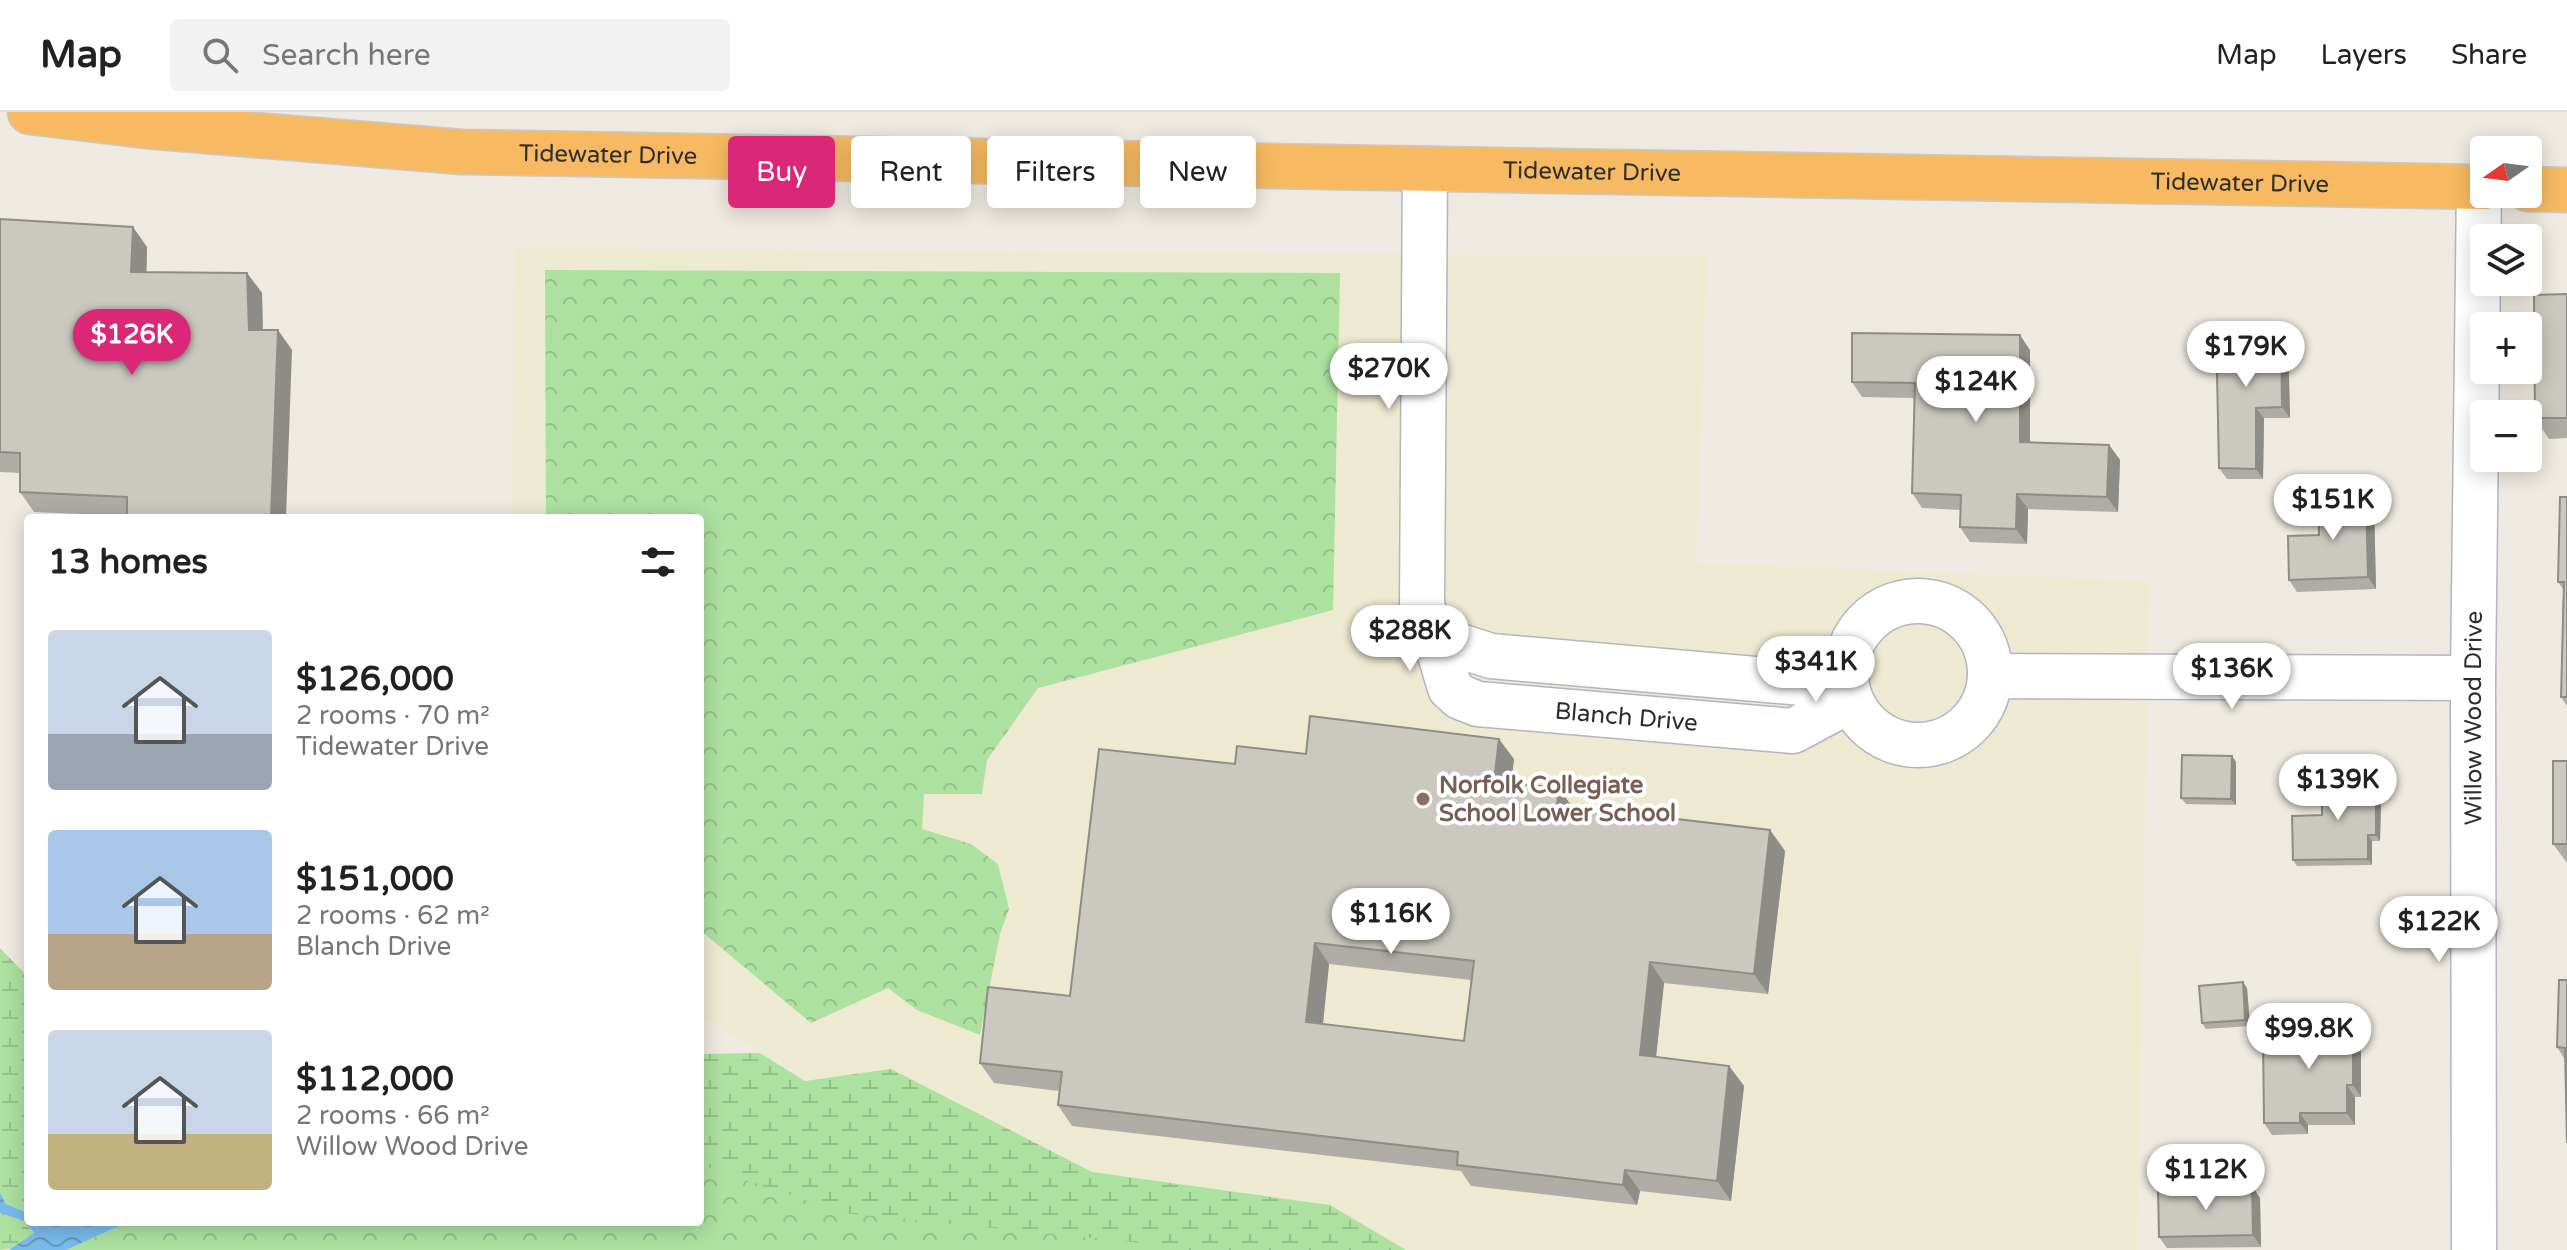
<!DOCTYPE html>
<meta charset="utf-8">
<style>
body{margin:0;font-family:"Varela Round",sans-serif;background:#f2f2f2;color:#222;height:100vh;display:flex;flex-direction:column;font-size:30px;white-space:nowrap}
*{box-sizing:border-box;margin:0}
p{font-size:26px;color:#767676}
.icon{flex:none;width:44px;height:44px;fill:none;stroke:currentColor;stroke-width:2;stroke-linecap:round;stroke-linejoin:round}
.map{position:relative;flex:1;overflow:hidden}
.side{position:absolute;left:24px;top:402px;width:680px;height:712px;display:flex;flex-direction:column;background:#fff;border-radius:8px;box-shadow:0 4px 20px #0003}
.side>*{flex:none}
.top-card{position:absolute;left:728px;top:24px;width:760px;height:72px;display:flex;gap:16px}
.needle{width:52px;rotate:256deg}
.controls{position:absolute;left:2470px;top:24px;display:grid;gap:16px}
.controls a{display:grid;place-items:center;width:72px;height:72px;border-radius:8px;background:#fff;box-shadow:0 4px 20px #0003;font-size:40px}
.price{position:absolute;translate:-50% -68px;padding:0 18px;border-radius:28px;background:#fff;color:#222;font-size:26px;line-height:52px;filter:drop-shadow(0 2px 4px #0008)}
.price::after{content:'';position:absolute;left:50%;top:48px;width:24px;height:18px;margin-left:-12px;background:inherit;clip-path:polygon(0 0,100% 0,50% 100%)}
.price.current{background:#db2777;color:#fff}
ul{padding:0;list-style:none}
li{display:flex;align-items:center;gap:24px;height:200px;padding:0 24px}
li span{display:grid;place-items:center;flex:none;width:224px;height:160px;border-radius:8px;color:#555}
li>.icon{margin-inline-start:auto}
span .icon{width:96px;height:96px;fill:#fffc;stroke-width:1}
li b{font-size:34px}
h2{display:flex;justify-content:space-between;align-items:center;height:96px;padding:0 24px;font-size:34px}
.tag{padding:0 28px;border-radius:8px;background:#fff;box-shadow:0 4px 20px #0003;font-size:28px;line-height:72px}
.tag.current{background:#db2777;color:#fff}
header{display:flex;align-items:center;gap:48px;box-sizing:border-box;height:112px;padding:0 40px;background:#fff;border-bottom:2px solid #e0e0e0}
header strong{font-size:38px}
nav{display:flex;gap:44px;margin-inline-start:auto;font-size:28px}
.search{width:560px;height:72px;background:#f2f2f2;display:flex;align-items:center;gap:20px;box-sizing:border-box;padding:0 28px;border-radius:8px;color:#767676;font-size:30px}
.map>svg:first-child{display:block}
</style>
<header>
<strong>Map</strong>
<div class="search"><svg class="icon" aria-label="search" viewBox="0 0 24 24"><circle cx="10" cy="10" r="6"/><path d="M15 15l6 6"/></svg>Search here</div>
<nav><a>Map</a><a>Layers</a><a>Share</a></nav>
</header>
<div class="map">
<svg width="2567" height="1138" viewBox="0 0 2567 1138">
<defs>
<pattern id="wetland-marsh" width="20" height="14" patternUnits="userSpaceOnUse" patternTransform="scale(2)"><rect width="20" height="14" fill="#ace1a0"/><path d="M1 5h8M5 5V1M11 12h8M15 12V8" fill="none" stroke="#94c18a"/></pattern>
<pattern id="park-crowns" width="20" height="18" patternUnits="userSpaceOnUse" patternTransform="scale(2)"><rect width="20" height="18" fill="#ace1a0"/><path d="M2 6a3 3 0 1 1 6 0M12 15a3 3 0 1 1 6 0" fill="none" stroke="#94c18a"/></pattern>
<pattern id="water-waves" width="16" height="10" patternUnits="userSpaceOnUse" patternTransform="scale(2)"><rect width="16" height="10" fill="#79baea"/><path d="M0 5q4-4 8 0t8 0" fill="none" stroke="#6498be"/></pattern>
</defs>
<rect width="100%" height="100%" fill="#eeeae1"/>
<path fill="#eee9d1" d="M514,136L1707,144L1696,451L2149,469L2137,1138H1169L840,986L700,904V406H512Z"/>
<path fill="url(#wetland-marsh)" d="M0,836L28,865V1101L6,1092L0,1081Z
M760,941L805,969L891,957L1092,1060L1330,1093L1406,1138H66L129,1110H700V942Z
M0,1101L25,1109L34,1122L14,1136L0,1138Z"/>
<path fill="url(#park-crowns)" d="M545,158L1340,161L1333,498L1038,576L987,648L982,682H924L922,717L971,732L998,752L1009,797L1000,822L980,923L917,898L888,876L811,911L700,818V406H546Z
M700,1053L844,1101L1153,1132L1169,1138H66L129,1110H700Z"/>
<path fill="url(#water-waves)" d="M0,1081L6,1092L28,1101V1110H52L63,1114L76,1110H128L66,1138H9L34,1121L24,1109L0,1101Z"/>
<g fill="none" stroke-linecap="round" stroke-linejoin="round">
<defs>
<g id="minor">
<path d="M1425,57L1422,494L1435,526"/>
<circle cx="1918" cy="561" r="72"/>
<path d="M1991,564L2473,566"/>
<path id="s1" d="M1847,575L1491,544L1435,526L1450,576L1460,585L1478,592L1793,619L1832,598L1849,584"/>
<path id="s2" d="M2474,1138L2473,566L2479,75"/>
</g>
<g id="highway">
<path id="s3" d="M30,0L146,14L462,40L2484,75"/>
<path d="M2528,77L2567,78"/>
</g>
</defs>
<use href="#minor" stroke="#b4b4c0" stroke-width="47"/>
<use href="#highway" stroke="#c8c8c8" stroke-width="47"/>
<use href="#minor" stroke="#fff" stroke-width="44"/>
<use href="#highway" stroke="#f7ba62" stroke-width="44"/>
</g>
<path fill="#aeaca4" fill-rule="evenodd" d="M0,107L147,135L146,160L247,161L262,181L263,218L292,238L127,404L34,400L20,380V361L0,360Z
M2567,182V326L2549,327L2535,306Z
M2288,225L2290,306H2264L2263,367H2227L2219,356Z
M2030,238V330L2109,333L2120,348L2118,400L2028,397L2027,432L1970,430L1960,415L1961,398L1922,396L1912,381L1914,286L1862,285L1852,270Z
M2567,385V594L2561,585L2563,477L2558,470Z
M2374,395L2376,477L2297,480L2289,468L2319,423Z
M1306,642L1514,647L1511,670L1573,695L1770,718L1785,739L1768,882L1664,871L1656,945L1729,954L1744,974L1731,1089L1640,1079L1637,1093L1471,1074L1461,1059L1072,1014L1058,993L1059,979L994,971L980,951L1070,884ZM1329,852L1471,868L1464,929L1323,912Z
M2232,644L2236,650V693L2186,692L2181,686Z
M2567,649V751L2553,732Z
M2371,664L2375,670V685L2381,691L2380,729H2372V753L2297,754L2293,748L2322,703Z
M2567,868L2565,948L2557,935Z
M2247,876L2250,914L2206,917L2202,911Z
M2353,905L2361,917V985H2355V1013H2308V1022L2272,1023L2264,1011L2312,925Z
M2252,1074L2260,1086L2261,1135L2167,1136L2159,1125Z"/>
<path fill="#8d8c86" d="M133,115L147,135L146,181L131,160Z
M247,161L262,181L263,238L249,218Z
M2281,214L2288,225L2290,306L2282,295Z
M278,218L292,238L286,406H271Z
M2020,223L2030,238V345L2020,330Z
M2256,296L2264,306L2263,367L2256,357Z
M2109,333L2120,348L2118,400L2107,385Z
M2017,382L2028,397L2027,432L2016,417Z
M2366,383L2374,395L2376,477L2368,465Z
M1499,627L1514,647L1509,689L1494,669Z
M2232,644L2236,650V693L2231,687Z
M2371,664L2375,670V691L2371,685Z
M1559,676L1573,696L1557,693Z
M2376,685L2381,691L2380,729L2376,723Z
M1770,718L1785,739L1768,882L1754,862Z
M2368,723L2372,729V753L2368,747Z
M1315,831L1329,852L1321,930L1306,910Z
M1650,850L1664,871L1654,964L1640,943Z
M2243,870L2247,876L2250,914L2245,908Z
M2353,905L2361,917V985L2353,973Z
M1729,954L1744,974L1731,1089L1717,1069Z
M2347,973L2355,985V1013L2347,1001Z
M2300,1001L2308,1013V1022L2300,1011Z
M1625,1058L1640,1079L1637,1093L1623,1073Z
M2252,1074L2260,1086L2261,1135L2253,1123Z"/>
<path fill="#cac8bf" stroke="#8d8c86" stroke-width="2" fill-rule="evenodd" d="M0,107L133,115L131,160L247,161L249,218H278L271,406H127V385L20,380V341L0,340Z
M2567,182V306H2535L2534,183Z
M2281,214L2282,295L2256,296V357L2219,356L2216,216Z
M1852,221L2020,223V330L2109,333L2107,385L2017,382L2016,417L1960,415L1961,383L1912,381L1915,271L1852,270Z
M2366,383L2368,465L2289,468L2288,424L2319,423L2318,385Z
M2560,385H2567V585H2561L2564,470H2558Z
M1310,604L1499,627L1494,669L1559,676L1557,693L1770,718L1754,862L1650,850L1640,943L1729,954L1717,1069L1625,1058L1623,1073L1457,1053L1458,1040L1058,993L1062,960L980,951L988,875L1070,884L1099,637L1235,652L1237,634L1306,642ZM1315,831L1474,849L1464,929L1306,910Z
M2182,643L2232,644L2231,687L2181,686Z
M2553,649H2567V732H2553Z
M2322,664H2371V685H2376V723H2368V747L2293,748L2292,704L2322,703Z
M2559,868H2567V1031L2565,936L2557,935Z
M2243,870L2245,908L2202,911L2199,874Z
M2312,905H2353V973H2347V1001H2300V1011H2264L2263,926L2312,925Z
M2252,1074L2253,1123L2159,1125L2158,1076Z"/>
<circle fill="#8d6e63" stroke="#fff" stroke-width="3" cx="1423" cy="687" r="8"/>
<g text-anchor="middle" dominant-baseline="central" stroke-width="8" stroke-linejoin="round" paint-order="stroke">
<g font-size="24" fill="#2d2d2d" stroke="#fff">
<text stroke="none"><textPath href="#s3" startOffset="580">Tidewater Drive</textPath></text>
<text stroke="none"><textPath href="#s3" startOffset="1564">Tidewater Drive</textPath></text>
<text stroke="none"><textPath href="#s3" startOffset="2212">Tidewater Drive</textPath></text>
<text stroke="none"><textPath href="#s1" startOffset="650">Blanch Drive</textPath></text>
<text stroke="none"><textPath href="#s2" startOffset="532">Willow Wood Drive</textPath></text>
</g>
<g font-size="24" font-weight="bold" fill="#785e54" stroke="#fff" text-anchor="start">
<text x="1439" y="673">Norfolk Collegiate<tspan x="1439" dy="28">School Lower School</tspan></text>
</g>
</g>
</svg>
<div class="controls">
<a><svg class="needle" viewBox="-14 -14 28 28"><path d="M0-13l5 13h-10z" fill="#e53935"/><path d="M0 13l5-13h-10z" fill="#767676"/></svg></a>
<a><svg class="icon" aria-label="layers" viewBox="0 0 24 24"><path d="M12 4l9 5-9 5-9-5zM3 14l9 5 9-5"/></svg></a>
<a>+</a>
<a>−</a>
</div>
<b class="price current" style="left:132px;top:265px">$126K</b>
<b class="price" style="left:2246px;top:277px">$179K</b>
<b class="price" style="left:1389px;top:299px">$270K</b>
<b class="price" style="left:1976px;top:312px">$124K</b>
<b class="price" style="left:2333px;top:430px">$151K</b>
<b class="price" style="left:1410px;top:561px">$288K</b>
<b class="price" style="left:1816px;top:592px">$341K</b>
<b class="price" style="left:2232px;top:599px">$136K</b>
<b class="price" style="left:2338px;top:710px">$139K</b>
<b class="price" style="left:1391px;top:844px">$116K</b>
<b class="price" style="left:2439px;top:852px">$122K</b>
<b class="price" style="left:2309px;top:959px">$99.8K</b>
<b class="price" style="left:2206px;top:1100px">$112K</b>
<div class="top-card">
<a class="tag current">Buy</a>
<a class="tag">Rent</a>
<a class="tag">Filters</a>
<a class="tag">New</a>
</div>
<section class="side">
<h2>13 homes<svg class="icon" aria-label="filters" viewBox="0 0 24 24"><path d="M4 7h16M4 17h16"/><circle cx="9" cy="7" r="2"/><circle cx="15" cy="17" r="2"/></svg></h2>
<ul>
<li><span style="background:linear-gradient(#c9d6e8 65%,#9aa5b1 0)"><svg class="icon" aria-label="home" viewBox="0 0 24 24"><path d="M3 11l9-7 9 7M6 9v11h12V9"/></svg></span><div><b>$126,000</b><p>2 rooms · 70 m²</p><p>Tidewater Drive</p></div></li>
<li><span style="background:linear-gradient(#a9c7e8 65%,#b9a48a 0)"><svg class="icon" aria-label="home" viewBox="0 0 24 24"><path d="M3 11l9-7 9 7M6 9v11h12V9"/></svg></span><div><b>$151,000</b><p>2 rooms · 62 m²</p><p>Blanch Drive</p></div></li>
<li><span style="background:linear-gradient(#c9d6e8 65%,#c2b280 0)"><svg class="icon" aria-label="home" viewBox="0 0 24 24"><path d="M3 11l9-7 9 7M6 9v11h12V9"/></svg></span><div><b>$112,000</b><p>2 rooms · 66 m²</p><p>Willow Wood Drive</p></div></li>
</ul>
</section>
</div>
